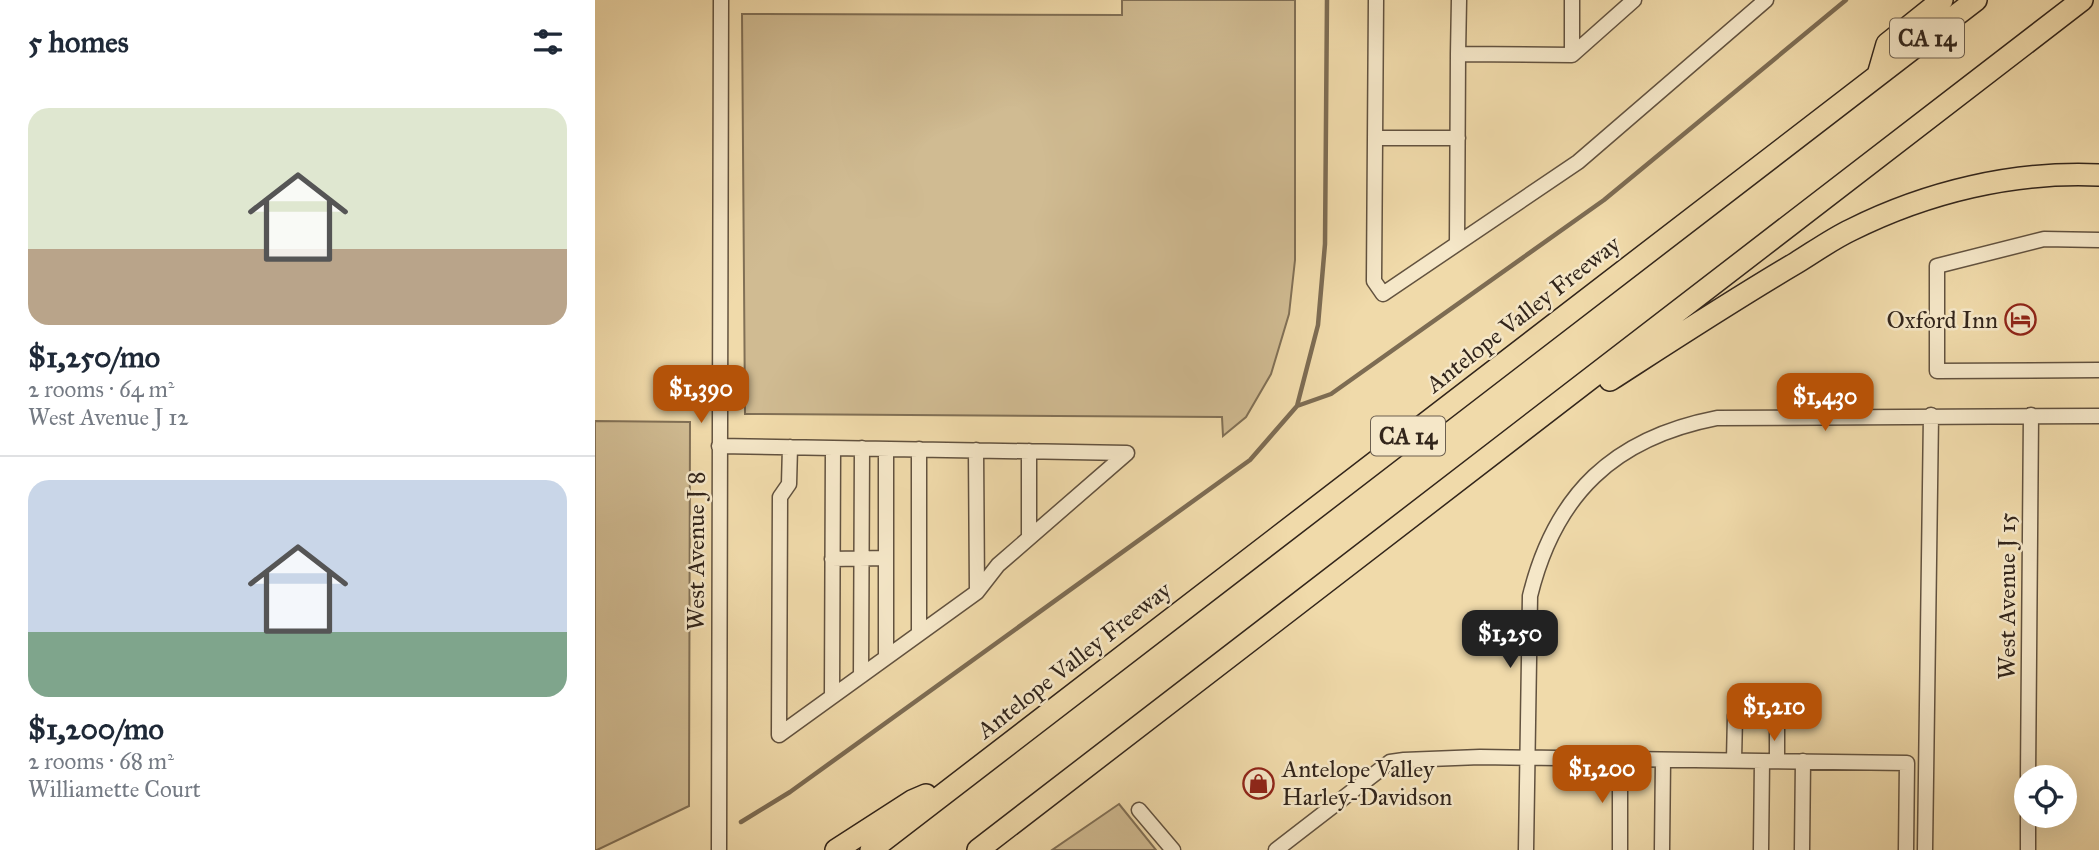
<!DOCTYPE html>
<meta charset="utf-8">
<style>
body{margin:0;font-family:"IM FELL Great Primer",serif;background:#f2f2f3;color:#1f2937;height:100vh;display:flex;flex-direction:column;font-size:26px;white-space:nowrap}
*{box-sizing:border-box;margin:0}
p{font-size:23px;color:#747a83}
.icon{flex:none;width:38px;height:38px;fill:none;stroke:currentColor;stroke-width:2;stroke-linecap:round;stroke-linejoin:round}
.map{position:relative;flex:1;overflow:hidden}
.panel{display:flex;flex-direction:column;background:#fff;width:595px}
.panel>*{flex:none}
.buttons{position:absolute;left:1419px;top:765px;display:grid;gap:14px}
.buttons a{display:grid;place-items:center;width:63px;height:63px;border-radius:50%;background:#fff;box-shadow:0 7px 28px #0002;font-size:35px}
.price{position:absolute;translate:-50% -60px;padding:0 16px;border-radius:14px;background:#b45309;color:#fff;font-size:23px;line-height:46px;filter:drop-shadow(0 2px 4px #0008)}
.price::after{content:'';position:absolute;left:50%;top:42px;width:21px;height:16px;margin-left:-10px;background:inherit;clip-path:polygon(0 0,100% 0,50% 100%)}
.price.current{background:#222;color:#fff}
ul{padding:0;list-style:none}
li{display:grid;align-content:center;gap:14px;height:371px;padding:0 28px}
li+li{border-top:2px solid #e0e1e3}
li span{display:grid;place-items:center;height:217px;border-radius:21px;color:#555}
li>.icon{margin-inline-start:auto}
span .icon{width:126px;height:126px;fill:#fffc;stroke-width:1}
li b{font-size:30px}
h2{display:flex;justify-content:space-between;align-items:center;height:84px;padding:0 28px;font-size:30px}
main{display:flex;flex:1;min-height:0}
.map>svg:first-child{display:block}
</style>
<main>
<section class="panel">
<h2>5 homes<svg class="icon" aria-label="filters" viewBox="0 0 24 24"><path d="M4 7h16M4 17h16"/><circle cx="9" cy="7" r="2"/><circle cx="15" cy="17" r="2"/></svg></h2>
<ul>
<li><span style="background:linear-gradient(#dfe7d0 65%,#b9a48a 0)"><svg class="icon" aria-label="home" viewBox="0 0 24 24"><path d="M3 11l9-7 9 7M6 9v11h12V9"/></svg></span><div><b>$1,250/mo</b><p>2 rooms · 64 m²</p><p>West Avenue J 12</p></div></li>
<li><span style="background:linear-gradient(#c9d6e8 70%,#7fa58c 0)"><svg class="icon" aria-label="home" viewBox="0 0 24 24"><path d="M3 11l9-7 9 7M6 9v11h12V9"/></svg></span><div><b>$1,200/mo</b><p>2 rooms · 68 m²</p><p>Williamette Court</p></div></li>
</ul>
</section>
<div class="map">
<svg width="1504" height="850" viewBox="0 0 1504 850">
<rect width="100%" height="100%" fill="#f0daaa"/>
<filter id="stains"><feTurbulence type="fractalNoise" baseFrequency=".00286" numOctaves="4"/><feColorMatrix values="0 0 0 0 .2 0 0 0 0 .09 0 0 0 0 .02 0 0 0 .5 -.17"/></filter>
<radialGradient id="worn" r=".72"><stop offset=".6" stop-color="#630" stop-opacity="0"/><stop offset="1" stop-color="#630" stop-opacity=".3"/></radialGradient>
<path fill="#d0bb92" stroke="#817056" stroke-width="2" d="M527,0H700V260L694,314L676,374L651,417L628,436L627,417L150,414L147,14L527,15Z
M0,421L95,422L94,806L2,850H0Z
M524,804L561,850H457Z"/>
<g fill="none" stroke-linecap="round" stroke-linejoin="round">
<path stroke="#7d6c53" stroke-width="4.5" d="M702,406L736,394L1009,200L1251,0
M146,822L195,792L655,460L702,406L723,325L730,244L732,0"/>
<defs>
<path id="minor" d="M781,0L779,281L788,294L983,162L1171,0
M864,0L863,54L977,55L1039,0
M977,55V0
M781,138H863
M1504,240L1449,239L1342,266V371L1504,370
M862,244L863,54
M124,446L532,453L403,565L382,592L184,735L185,497L194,484L195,447
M291,449V657
M381,450L382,592
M434,538V451
M237,559L291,558
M324,634V449
M266,676L267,448
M237,696L238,448
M1025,759V850
M1139,760L1140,716C1146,702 1161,705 1175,705L1182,719V761
M1433,777L1436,415
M544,810L578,850
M124,850L126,0
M681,850L795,762L809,760L885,757L1312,763L1311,850
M931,850L935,596C960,494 1019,438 1122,418L1504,416
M1067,850L1068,760
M1166,850L1167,761
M1207,850L1208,761
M1330,850L1336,415
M1433,850V816"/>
<path id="highway" d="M1283,75L1292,44L1347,0
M1015,380C1077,340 1138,300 1201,263C1219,252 1237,239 1256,230C1332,192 1419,171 1504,175
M241,850L317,801L331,795
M276,850L1381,0
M383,850L1487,0"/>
</defs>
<use href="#minor" stroke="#62523f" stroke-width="17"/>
<use href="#highway" stroke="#32251b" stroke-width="24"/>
<use href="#minor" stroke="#f5e7c8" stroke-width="14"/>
<use href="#highway" stroke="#f0daaa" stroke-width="21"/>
</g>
<defs>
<symbol id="hotel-ring" viewBox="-11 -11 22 22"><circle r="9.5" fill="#f5e7c8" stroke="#8f2418" stroke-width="1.5"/><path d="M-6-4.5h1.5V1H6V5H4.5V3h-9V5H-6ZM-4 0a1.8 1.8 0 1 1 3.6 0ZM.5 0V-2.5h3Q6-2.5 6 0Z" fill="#8f2418"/></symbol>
<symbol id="shop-ring" viewBox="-11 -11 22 22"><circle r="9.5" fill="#f5e7c8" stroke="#8f2418" stroke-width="1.5"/><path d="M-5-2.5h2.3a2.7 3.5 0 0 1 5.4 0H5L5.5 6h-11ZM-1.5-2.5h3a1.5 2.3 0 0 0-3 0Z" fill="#8f2418"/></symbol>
</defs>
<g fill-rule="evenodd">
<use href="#hotel-ring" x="1408" y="302" width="35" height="35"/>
<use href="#shop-ring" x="646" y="766" width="35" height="35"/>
</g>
<g text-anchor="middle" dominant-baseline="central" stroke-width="5" stroke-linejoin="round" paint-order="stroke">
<g fill="#f5e7c8" stroke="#6c5f4f" stroke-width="2">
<rect x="1295" y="18.5" width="74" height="39" rx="5"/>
<rect x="776" y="416.5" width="74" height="39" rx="5"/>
</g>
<g font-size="23" font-weight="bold" fill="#32251b">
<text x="1332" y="38">CA 14</text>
<text x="813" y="436">CA 14</text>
</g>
<g font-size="24" fill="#32251b" stroke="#f5e7c8">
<text transform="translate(928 314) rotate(-38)">Antelope Valley Freeway</text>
<text transform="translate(101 551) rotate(-90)">West Avenue J 8</text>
<text transform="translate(1412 596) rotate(-90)">West Avenue J 15</text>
<text transform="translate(479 660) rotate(-38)">Antelope Valley Freeway</text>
</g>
<g font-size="24" fill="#32251b" stroke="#f5e7c8" text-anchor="end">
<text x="1403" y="320">Oxford Inn</text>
<text x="687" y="769" text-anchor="start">Antelope Valley<tspan x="687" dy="28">Harley-Davidson</tspan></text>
</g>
</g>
<rect width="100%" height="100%" filter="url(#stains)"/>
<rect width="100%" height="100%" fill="url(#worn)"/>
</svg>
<div class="buttons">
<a><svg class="icon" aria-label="locate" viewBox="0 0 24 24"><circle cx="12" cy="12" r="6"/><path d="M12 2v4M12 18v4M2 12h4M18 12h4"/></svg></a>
</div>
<b class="price" style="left:106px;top:425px">$1,390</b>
<b class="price" style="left:1230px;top:433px">$1,430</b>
<b class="price current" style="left:915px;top:670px">$1,250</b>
<b class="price" style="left:1179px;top:743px">$1,210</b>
<b class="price" style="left:1007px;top:805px">$1,200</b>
</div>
</main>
